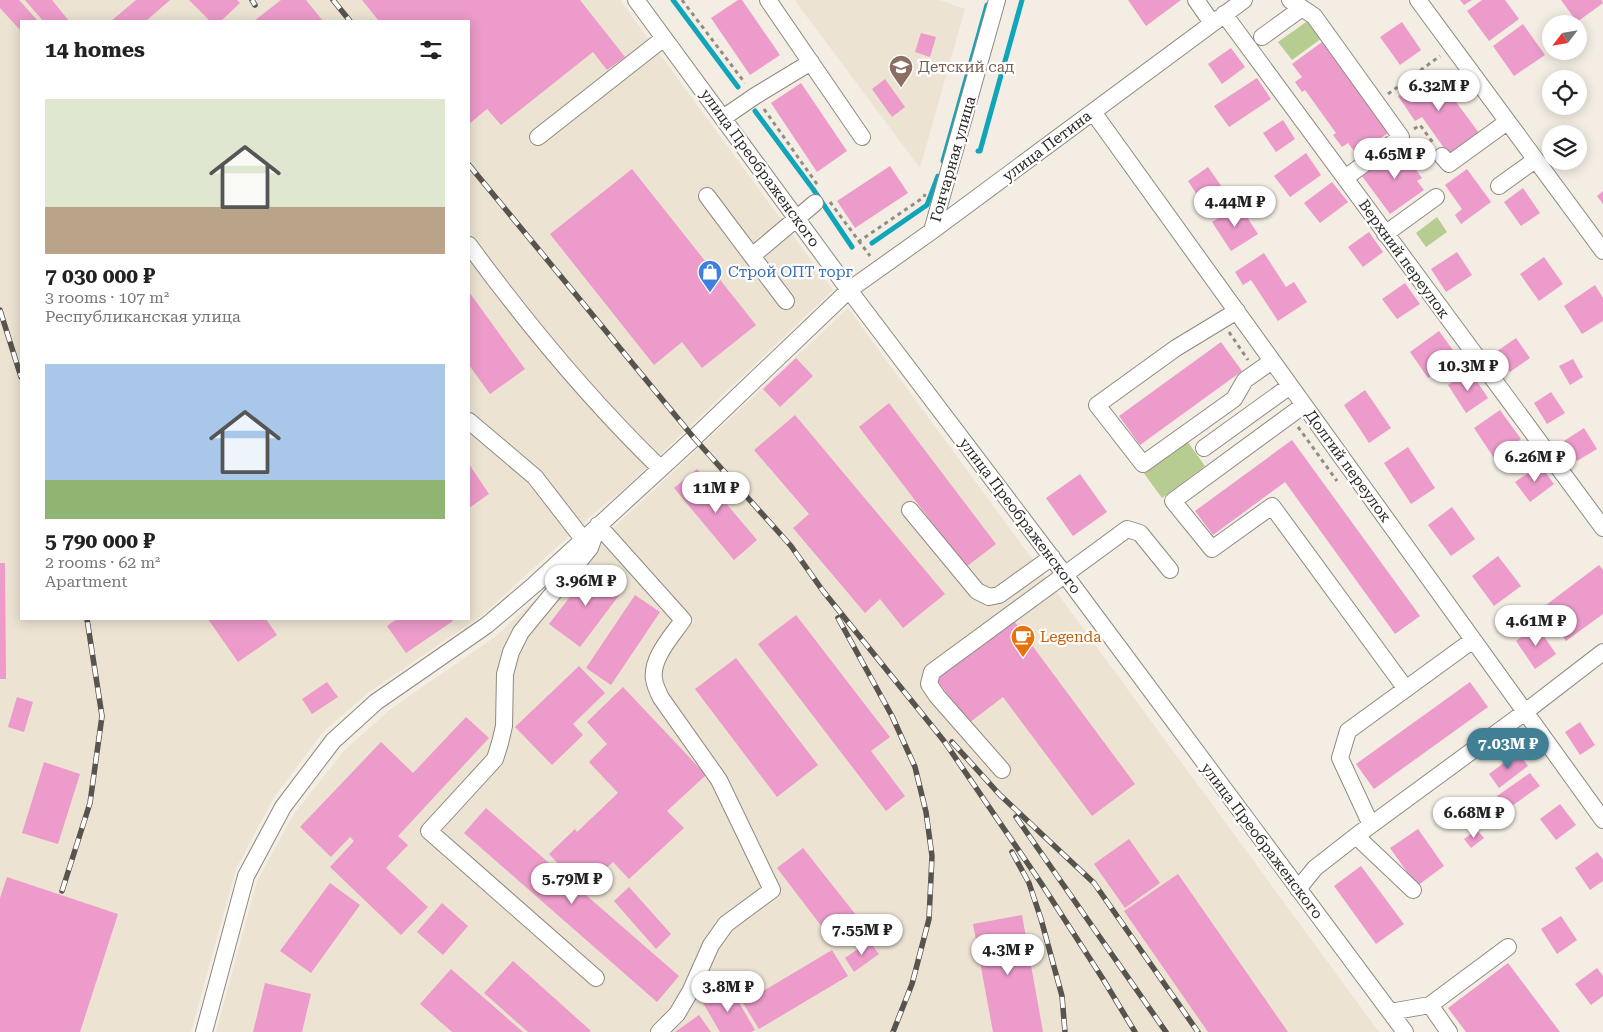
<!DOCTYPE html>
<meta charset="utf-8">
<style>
body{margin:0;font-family:"Roboto Serif",serif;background:#f2f2f2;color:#222;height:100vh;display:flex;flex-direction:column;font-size:19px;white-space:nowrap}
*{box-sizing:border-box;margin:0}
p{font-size:16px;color:#767676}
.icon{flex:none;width:28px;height:28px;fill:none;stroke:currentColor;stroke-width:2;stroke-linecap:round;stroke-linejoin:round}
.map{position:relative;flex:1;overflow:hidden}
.details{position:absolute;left:20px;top:20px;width:450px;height:600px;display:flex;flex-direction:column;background:#fff;border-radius:0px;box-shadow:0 2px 12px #0003}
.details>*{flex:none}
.needle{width:32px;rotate:239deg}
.fabs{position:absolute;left:1542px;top:15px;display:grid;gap:10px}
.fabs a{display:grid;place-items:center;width:45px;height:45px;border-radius:50%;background:#fff;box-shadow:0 2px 12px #0003;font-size:25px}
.price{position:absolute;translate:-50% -42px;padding:0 11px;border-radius:18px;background:#fff;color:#222;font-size:16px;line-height:32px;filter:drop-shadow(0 1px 2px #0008)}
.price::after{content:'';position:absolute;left:50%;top:30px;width:15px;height:11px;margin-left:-8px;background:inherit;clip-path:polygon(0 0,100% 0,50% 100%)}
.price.current{background:#417f94;color:#fff}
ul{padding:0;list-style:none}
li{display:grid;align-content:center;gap:10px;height:265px;padding:0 25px}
li span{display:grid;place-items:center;height:155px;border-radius:0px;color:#555}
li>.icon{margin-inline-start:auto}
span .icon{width:90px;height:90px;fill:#fffc;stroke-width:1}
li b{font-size:21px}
h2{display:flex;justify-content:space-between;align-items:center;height:60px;padding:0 25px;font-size:21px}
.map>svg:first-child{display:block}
</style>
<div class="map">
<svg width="1603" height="1032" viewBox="0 0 1603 1032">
<rect width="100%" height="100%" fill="#f3ede3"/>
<path fill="#ece3d2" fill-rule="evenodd" d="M0,0H620L833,290L626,487L591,516L481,616L369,692L323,732L273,799L236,869L191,1032H0ZM21,21H469V619H21Z
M796,0H940L965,9L920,168L796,2Z
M848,308L1379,1032H216L257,881L294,814L343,752L388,711L496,636L606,535Z"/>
<path fill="#b7cc90" d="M1309,20L1322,38L1292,60L1278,42Z
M1437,217L1447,232L1426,247L1416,233Z
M1187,441L1205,466L1162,498L1143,472Z"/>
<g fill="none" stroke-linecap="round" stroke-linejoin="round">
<path stroke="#10a5ba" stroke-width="5" d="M673,0L738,87
M755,111L813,189L852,247
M978,151H980L1022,0
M943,161L987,5
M872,243L927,205L938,176"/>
</g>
<path fill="#ec9bca" d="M0,0H19L38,21H21V31L0,8Z
M25,0H52L69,21H43Z
M136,0H170L146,21H111Z
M189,0H237L240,3L221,21H210Z
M281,0H306L323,21H254Z
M362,0H580L625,57L607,70L593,52L501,125L487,109L469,124V21H379Z
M738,0H742L780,55L750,75L711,18Z
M1128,0H1181L1146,26Z
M1460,0H1472L1464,5Z
M1482,0H1505L1519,19L1489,41L1467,11Z
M1561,0H1602L1603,3L1577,22Z
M1402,22L1421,50L1400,65L1380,37Z
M1523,24L1545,55L1514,76L1493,46Z
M921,33L936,37L930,57L915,52Z
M1322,42L1388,133L1357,155L1348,143L1342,147L1333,135L1336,133L1305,90L1302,92L1295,82L1302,77L1292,64Z
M1231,48L1245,67L1222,84L1208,64Z
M1433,71L1479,133L1449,155L1422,117L1415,121L1398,96Z
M1257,78L1271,99L1229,127L1214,106Z
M885,79L905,107L892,117L872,89Z
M801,83L847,151L817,172L771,103Z
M1283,120L1295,139L1276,152L1263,133Z
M1403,146L1414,161L1411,163L1422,178L1417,181L1424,190L1390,214L1362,176Z
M1306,153L1321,175L1290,197L1274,176Z
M890,166L908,193L855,228L837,201Z
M1208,167L1224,190L1203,204L1188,181Z
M632,169L756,325L702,368L682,342L654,365L550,234Z
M1467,169L1491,202L1461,224L1455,215L1462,209L1445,185Z
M1332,182L1348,202L1320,223L1304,203Z
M1523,188L1540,213L1521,226L1504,202Z
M1603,191V204L1597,196Z
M1239,205L1258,234L1231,251L1212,222Z
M1369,232L1383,252L1363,267L1348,247Z
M1457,252L1472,275L1446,292L1431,269Z
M1264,253L1286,287L1294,282L1307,302L1278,321L1251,280L1243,285L1235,272Z
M1544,257L1563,284L1539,301L1520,274Z
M1405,283L1420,304L1397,319L1382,299Z
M1595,285L1603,298V321L1582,334L1564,306Z
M469,292L525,369L490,394L469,365Z
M1439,331L1458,357L1428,378L1410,352Z
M1516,338L1530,358L1510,372L1496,352Z
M1221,342L1242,371L1140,445L1119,416Z
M796,358L813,376L780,407L763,389Z
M1573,359L1583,377L1570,385L1559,366Z
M1470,371L1488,398L1466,413L1448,385Z
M1365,390L1391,428L1369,443L1344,405Z
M1551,392L1565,413L1547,424L1534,403Z
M889,403L996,544L966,567L859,427Z
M1500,410L1521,439L1494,458L1474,428Z
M795,415L945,594L903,628L880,599L865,613L793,528L809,514L754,450Z
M1584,428L1597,449L1577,461L1564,441Z
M1292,440L1420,616L1395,634L1285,482L1213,535L1195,511Z
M1408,447L1435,488L1411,504L1384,463Z
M469,464L489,494L469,508Z
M1540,465L1554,484L1530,502L1515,482Z
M697,469L757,540L734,560L674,488Z
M1080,474L1107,512L1073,536L1046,498Z
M1452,507L1475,539L1451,556L1428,525Z
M1498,556L1521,586L1494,606L1472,576Z
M0,563H5L6,679H0Z
M1599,565L1603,570V614L1566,641L1542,608Z
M593,567L623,590L580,647L549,624Z
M635,595L660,612L611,685L586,668Z
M796,615L890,737L871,751L905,796L886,811L758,644Z
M208,619H266L277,635L238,662Z
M397,619H451L453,621L406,653L387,626Z
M1014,621L1135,784L1092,816L1003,697L969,723L936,679Z
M1537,626L1556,654L1535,669L1516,641Z
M736,658L818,765L777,797L695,689Z
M579,666L605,693L573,724L583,735L552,765L515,727Z
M327,682L338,697L312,714L302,699Z
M1470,682L1488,707L1374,789L1356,764Z
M623,687L706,775L667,811L684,828L629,879L613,862L594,880L588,874L577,884L549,854L575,829L577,832L618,793L589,762L607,744L587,722Z
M17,697L33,702L24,732L8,727Z
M466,717L489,738L398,836L408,845L386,868L428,907L401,935L330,867L354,841L350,837L331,857L300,827L381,742L413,773Z
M1580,722L1595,745L1580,755L1565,732Z
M1518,752L1528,766L1499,788L1489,774Z
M44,762L80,774L58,844L22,833Z
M1530,773L1540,786L1506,810L1497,796Z
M1560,804L1576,825L1556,840L1540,819Z
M486,808L679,976L657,1002L464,833Z
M1418,829L1444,866L1417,886L1390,848Z
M1477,830L1484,838L1471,848L1464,839Z
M1129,839L1160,883L1125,908L1094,864Z
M803,848L856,915L829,936L777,868Z
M1597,852L1603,859V881L1590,890L1575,868Z
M1361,866L1404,924L1376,944L1334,886Z
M1178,874L1288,1032H1208L1124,911Z
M7,877L118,914L80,1032H0V898Z
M330,883L360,905L311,973L280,951Z
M629,887L671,934L656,949L614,901Z
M442,903L468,926L443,955L417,932Z
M1022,915L1043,1032H993L973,924Z
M1561,916L1577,940L1557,954L1541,929Z
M869,941L879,954L854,972L845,958Z
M832,950L848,976L759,1029L743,1003Z
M513,961L591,1031L589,1032H528L484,993Z
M1508,963L1560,1032H1466L1448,1008Z
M1597,968L1603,976V996L1591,1005L1575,984Z
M451,969L523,1032H452L420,1004Z
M265,983L311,994L302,1032H253Z
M730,987L755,1030L751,1032H720L703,1003Z
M699,1015L711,1032H675Z"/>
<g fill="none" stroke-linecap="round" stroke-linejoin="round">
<defs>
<path id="minor" d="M636,0L849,290L1065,575L1405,1032
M768,0L862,137
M1196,0L1212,23
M1290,0L1314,16L1401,137L1345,178
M1418,0L1603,251
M1224,14L1603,528
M1262,37L1302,8
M1093,112L1603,820
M723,118L755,96L811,62
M538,137L664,38
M1442,156L1449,164L1507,122
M1499,186L1535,160
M707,196L752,256
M932,231L997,0
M1385,234L1436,197
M469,245C527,324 590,400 660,468
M786,301L752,256L815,203
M1237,311L1176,348L1097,405L1143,464L1234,399L1245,380L1272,361
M1304,405L1173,501L1212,549L1272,506L1406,689
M469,421L535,477L583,539
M1204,448L1290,386
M910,510L977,591L989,597L999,595L1052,557
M1002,770L937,696L929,684L932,672L1127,529L1140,533L1170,570
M1371,825L1340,758L1348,731L1473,640
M1356,836L1413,890
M1298,889L1315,868L1356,836L1525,712L1603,652
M596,978L429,831L495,759L500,743L504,726L505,674L511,652L521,632L590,548L598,525L683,620C672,636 651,658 654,679C655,686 658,692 661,698L719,780L772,890L726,924L711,945L691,990L677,1014L659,1032
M1430,1005L1508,947
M1390,1012L1430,1005L1449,1032
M204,1032L246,876L283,807L333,741L376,702L487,625L534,585L694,438L849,290L932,231L1244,0"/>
</defs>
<use href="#minor" stroke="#8f8a81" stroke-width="18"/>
<path stroke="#918d86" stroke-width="3" stroke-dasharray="4 4" stroke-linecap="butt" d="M682,0L745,83
M1388,94L1440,56
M764,109L819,187
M1414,129L1420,125L1434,144
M830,202L870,256
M858,242L924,197L925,194
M1229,332L1248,360
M1298,427L1337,481"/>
<use href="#minor" stroke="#fff" stroke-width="16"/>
<defs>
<path id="rail" d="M252,0L255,5
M333,0L350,21
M469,165L694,438L791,546L823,591L944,741L1041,883L1103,979L1135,1032
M0,310L21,377
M838,618L892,716L915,767L926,812L932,856L929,919L912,984L893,1032
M952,742L1000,795L1094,883L1198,1032
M1016,817L1166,1032
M1012,852L1029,883L1041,919L1062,996L1065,1032
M62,891L90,803L102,716L87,619"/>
</defs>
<use href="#rail" stroke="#57544e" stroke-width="5.5"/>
<use href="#rail" stroke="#fff" stroke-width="4" stroke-dasharray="11" stroke-linecap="butt"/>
</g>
<defs>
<symbol id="school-pin" viewBox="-11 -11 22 30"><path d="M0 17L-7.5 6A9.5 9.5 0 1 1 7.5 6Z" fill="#8d6e63" stroke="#fff"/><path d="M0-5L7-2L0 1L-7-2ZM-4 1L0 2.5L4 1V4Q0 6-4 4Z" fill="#fff"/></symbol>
<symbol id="shop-pin" viewBox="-11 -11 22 30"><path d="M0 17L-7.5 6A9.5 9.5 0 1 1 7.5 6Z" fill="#3f7fe0" stroke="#fff"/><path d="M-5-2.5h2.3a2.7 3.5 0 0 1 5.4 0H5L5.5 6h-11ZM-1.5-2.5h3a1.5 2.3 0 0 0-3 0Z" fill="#fff"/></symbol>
<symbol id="cafe-pin" viewBox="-11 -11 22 30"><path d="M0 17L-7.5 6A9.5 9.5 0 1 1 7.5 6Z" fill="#e8710a" stroke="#fff"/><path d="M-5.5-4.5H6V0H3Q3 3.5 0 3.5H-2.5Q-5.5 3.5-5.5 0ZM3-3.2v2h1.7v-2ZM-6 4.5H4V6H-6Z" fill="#fff"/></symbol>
</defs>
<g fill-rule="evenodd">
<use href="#school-pin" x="887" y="53" width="28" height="38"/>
<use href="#shop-pin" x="696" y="258" width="28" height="38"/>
<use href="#cafe-pin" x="1009" y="623" width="28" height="38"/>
</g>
<g text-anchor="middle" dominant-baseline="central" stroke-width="4.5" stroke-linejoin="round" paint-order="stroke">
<g font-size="15" fill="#785e54" stroke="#fff" text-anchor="start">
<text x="918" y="67">Детский сад</text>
</g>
<g font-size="15" fill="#2c2a26" stroke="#fff">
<text transform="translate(1047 146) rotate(-37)">улица Петина</text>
<text transform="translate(953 159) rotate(-74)">Гончарная улица</text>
<text transform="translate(760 168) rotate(54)">улица Преображенского</text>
<text transform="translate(1404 259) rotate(54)">Верхний переулок</text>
<text transform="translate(1348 466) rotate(54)">Долгий переулок</text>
<text transform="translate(1020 516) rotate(53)">улица Преображенского</text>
<text transform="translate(1262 841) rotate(53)">улица Преображенского</text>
</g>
<g font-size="15" fill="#366cbe" stroke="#fff" text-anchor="start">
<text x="728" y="272">Строй ОПТ торг</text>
</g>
<g font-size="15" fill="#c56008" stroke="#fff" text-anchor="start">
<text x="1040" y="637">Legenda</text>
</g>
</g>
</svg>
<div class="fabs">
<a><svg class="needle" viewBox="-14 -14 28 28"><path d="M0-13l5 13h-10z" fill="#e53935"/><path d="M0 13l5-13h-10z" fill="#767676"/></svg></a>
<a><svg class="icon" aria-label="locate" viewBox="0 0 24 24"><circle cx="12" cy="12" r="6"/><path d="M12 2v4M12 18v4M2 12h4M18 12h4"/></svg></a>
<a><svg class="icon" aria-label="layers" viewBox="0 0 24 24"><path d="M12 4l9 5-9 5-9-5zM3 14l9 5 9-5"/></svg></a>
</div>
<b class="price" style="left:1439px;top:112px">6.32M ₽</b>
<b class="price" style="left:1395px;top:180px">4.65M ₽</b>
<b class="price" style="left:1235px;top:228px">4.44M ₽</b>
<b class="price" style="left:1468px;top:392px">10.3M ₽</b>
<b class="price" style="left:1535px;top:483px">6.26M ₽</b>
<b class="price" style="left:716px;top:514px">11M ₽</b>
<b class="price" style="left:586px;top:607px">3.96M ₽</b>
<b class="price" style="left:1536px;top:647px">4.61M ₽</b>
<b class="price current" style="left:1508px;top:770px">7.03M ₽</b>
<b class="price" style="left:1474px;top:839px">6.68M ₽</b>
<b class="price" style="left:572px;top:905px">5.79M ₽</b>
<b class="price" style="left:862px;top:956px">7.55M ₽</b>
<b class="price" style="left:1008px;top:976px">4.3M ₽</b>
<b class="price" style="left:728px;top:1013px">3.8M ₽</b>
<section class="details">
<h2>14 homes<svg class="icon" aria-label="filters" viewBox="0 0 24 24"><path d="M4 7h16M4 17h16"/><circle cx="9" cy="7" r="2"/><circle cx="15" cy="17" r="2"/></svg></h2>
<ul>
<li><span style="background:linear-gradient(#dfe7d0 70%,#b9a48a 0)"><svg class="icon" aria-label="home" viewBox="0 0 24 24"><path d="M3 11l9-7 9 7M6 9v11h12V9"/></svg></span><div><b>7 030 000 ₽</b><p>3 rooms · 107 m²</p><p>Республиканская улица</p></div></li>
<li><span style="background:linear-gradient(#a9c7e8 75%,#8fb573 0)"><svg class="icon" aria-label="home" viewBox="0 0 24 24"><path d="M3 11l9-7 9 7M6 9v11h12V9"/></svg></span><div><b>5 790 000 ₽</b><p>2 rooms · 62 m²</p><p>Apartment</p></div></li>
</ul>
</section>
</div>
